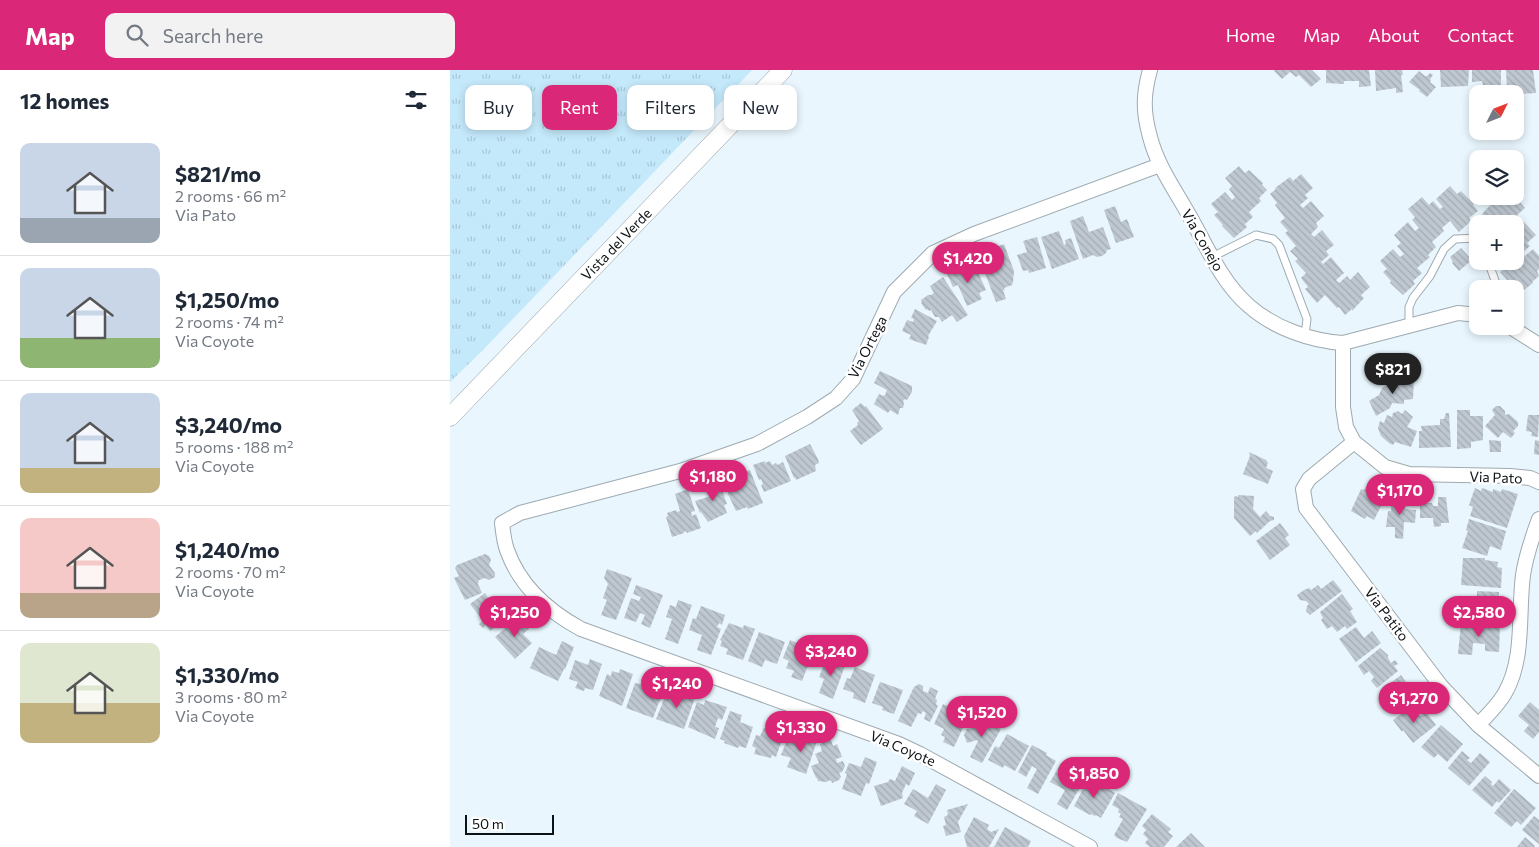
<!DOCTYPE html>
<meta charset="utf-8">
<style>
body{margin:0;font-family:Commissioner,sans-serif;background:#f2f2f3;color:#1f2937;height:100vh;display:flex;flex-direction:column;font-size:19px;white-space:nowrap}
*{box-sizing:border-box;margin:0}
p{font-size:16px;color:#747a83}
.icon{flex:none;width:28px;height:28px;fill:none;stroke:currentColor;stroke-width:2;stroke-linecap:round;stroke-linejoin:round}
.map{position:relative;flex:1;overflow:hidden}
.panel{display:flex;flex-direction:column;background:#fff;width:450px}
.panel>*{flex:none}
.top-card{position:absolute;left:15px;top:15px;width:475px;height:45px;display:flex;gap:10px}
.needle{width:32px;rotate:48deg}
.controls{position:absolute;left:1019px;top:15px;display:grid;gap:10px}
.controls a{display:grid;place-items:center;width:55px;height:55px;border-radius:10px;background:#fff;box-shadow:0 2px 8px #0003;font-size:25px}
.scale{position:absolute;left:15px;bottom:12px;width:89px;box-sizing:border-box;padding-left:5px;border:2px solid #0d1214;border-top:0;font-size:14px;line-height:18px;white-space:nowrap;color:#0d1214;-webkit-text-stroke:4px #fff;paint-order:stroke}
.price{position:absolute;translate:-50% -42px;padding:0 11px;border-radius:18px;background:#db2777;color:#fff;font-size:16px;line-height:32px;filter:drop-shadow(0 1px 2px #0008)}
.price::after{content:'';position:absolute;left:50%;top:30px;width:15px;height:11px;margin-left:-8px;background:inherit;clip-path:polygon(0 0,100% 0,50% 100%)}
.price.current{background:#222;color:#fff}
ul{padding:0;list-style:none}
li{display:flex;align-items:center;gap:15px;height:125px;padding:0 20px}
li+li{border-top:1px solid #e0e1e3}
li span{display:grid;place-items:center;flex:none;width:140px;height:100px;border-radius:10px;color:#555}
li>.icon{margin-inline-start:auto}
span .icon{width:60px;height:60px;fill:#fffc;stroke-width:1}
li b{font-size:21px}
h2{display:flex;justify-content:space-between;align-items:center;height:60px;padding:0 20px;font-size:21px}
.chip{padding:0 18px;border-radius:10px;background:#fff;box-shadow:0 2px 8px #0003;font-size:18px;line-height:45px}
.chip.current{background:#db2777;color:#fff}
header{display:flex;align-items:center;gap:30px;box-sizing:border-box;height:70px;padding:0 25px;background:#db2777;color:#fff}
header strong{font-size:24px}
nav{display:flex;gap:28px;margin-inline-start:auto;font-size:18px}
.search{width:350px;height:45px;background:#f2f2f3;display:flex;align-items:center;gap:12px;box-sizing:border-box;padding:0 18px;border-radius:10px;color:#747a83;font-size:19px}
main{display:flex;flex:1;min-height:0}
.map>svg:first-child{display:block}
</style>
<header>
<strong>Map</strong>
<div class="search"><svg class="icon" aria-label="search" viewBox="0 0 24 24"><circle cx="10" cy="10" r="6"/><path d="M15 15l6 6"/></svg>Search here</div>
<nav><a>Home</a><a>Map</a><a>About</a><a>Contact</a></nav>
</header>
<main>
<section class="panel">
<h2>12 homes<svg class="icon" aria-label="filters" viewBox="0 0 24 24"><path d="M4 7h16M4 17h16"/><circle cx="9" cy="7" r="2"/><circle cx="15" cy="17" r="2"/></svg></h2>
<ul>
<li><span style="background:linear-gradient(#c9d6e8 75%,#9aa5b1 0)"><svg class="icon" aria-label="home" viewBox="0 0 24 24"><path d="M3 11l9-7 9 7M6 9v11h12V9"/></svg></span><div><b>$821/mo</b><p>2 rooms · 66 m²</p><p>Via Pato</p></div></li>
<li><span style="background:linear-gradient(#c9d6e8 70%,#8fb573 0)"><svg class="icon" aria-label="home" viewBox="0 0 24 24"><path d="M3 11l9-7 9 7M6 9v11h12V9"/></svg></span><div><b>$1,250/mo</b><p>2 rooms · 74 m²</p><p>Via Coyote</p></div></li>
<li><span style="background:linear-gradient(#c9d6e8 75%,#c2b280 0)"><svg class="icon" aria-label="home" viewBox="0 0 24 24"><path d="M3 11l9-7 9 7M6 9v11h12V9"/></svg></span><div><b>$3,240/mo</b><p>5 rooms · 188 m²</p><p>Via Coyote</p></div></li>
<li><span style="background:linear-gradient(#f6c9c9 75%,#b9a48a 0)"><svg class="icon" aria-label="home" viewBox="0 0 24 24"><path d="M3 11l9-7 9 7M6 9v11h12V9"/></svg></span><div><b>$1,240/mo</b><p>2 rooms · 70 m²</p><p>Via Coyote</p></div></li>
<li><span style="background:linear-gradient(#dfe7d0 60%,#c2b280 0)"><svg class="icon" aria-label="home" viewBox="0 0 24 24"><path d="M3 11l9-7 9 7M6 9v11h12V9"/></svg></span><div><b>$1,330/mo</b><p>3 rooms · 80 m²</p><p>Via Coyote</p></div></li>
</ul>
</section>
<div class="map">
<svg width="1089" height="777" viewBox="0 0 1089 777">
<defs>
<pattern id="grass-tufts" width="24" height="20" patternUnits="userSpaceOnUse" patternTransform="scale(1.25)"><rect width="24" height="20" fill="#c4e9fb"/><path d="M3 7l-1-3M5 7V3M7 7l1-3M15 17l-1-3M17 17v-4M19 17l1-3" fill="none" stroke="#a7c7d6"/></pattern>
<pattern id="building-back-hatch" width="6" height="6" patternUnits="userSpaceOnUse" patternTransform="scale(1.25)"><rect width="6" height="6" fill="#bfc8d1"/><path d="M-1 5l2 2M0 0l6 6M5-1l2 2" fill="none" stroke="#a3abb3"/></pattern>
</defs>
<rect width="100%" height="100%" fill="#e9f6fd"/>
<path fill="url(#grass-tufts)" d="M0,0H302L32,281L0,312Z"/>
<path fill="url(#building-back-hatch)" d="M825,0H862L871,9L861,17L849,5L846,7L840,2L832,9L824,1Z
M876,0H919L921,16L909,17V11H894V14L876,13Z
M925,0H952L953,5H951L953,22L946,23V18L926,21Z
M990,0H1019L1018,16L991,17Z
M1022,0H1051V18H1042V15H1033L1032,11L1022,12Z
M1056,0H1083L1086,23L1071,24L1070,20H1057Z
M969,1L975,6H977L980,3L983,5L980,9L981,10L980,12L986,17L977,27L969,21L970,20L959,12Z
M789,96L795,103L799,100L813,113L812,115L817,120L809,128L811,131L799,142L803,147L795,154L797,157L784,168L772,156L773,155L764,145L768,142L761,134L775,122L782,130L785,127L779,119L782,116L775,108Z
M851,104L863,118L855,125L858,128L850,135L853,138L861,131L874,146L866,153L868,157L861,164L864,167L872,160L884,175L876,181L879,185L871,192L873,194L881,187L894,203L886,210L889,213L897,206L900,210L908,202L920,217L911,225L914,228L902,241V239L895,245L889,237L887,238L875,225L867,233L855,219L858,217L851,208L856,203L845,191L848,189L840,181L846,176L835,163L838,161L830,152L835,148L825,135L827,133L820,124L826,119L825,118L840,107L843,111Z
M1000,116L1007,124L1011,121L1024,134L1023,135L1028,141L1019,148L1021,151L1009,162L1000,151L992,158L994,161L982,172L986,177L978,185L980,187L967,198L972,203L963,211L965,214L953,225L940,213L941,211L933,202L937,199L930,191L943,179L950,187L954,184L947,176L951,173L944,165L958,152L965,161L969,158L962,150L965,147L958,139L972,127L979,135L983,131L990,139L993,137L986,129Z
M1061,126H1065L1075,138L1067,145L1086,165L1077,173L1080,176L1072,183L1075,186L1083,179L1089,186V199L1087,201L1089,206L1082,212L1083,213L1069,224L1061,215L1063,214L1059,209L1058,211L1050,202L1058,195L1054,191H1065V154H1040L1032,144L1041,134L1042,135L1052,127L1055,131Z
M665,136L671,152L677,149L684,167L666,173L654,140Z
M633,146L639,162L653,157L661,179L657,180L656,183L652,186L647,187L643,185L633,189L620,151Z
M609,161L614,175L616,174L615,170L621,168L629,189L602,199L591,167Z
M587,167L596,198L579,203L578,200L573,201L567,185L577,182L573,171Z
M554,174L564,201L563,212L562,215L554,218L555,220H553L556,229L546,232L530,190L541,185L542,187L547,185L544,178Z
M1011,178L1022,190L1009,201L1002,193L1003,192L1000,187Z
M517,195L520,200L526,198L536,220L529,223L532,229L517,236L508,215L503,217L497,204Z
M493,207L518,245L507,252L502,245L492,252L489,247H485L481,240L479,241L477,239L476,240L471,233L472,232L471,230L478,225H481L484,223L480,216Z
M465,239L487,251L478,266L479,267L476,275L459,269L461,265L452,261L457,250L463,252L464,249L461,248Z
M430,301L462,316V322L457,330L455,329L453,331L454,334L453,338H450L448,345L440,340L438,343L424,334L429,324L433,326L435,325L437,320L424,313Z
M948,308L964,309L963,329L954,330V334L942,333L940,338L926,346L919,331L929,325L932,318Z
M411,333L415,337L416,336L433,359L411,375L400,361L408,355L407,353L409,351L402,340Z
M1046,336H1050L1055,341V345L1059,344L1068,352V356L1063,361L1065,363L1061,368L1053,362L1048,368L1035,356L1045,345L1042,340Z
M955,340L963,347L957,357L967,361L961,377L945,372L943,375L939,373L931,366L928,358L930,351L934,353L937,345L942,347L943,343L948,341L952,344Z
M1007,340H1020V346H1033V370L1021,372V378L1007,379Z
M996,343H999L1001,377L969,378V361H972L971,356L990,355V349H994Z
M1078,345H1089L1088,367L1081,366L1082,362L1076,361Z
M1039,370L1051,371V382H1040Z
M1085,370L1089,371V385L1084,384Z
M360,374L368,389L369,393L365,395L366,401L346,410L345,407L344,408L335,386Z
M799,382L816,390L818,393L816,398L823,401L818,414L793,404L800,386Z
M315,391V393L320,391L322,395L326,393L327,395L333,392L341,411L314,422L311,415L313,414L311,409L309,410L303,395Z
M300,400L313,433L298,439L297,437L286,441L278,424V421L280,416L282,415L280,408Z
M265,408L268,409L277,434L274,435L277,443L258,452L251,442L250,443L245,431L261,426L256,413H258L257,411Z
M919,412L938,422L924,450L917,446L915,449L901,441L911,419L914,420Z
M1025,418L1031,421L1032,418L1043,422V419L1051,422L1052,419L1068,424L1057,458L1020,446L1023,437L1019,435Z
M238,419L245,441L241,442L242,446L246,444L251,458L237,463L236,461L234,462V463L222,467L216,447L218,446L217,443L226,440L227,442L230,441L225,424Z
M788,425L804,426L803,439L810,447L816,441L820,446L824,447V450L820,451L807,463L806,461L800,466L784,448V427L785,426L788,427Z
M942,425L952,426L951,433L955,434V439L966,440L965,453L954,452L953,469L945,468V457H936L938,441H941Z
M988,427H996L999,453H991V456L984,457L983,448H970V433H982L983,436H988Z
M1019,449L1056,461L1051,480L1040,476L1037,486L1012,478L1018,461L1016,460Z
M830,453L839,465L835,468L840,475L820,490L806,471Z
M35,484L39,486L41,490L39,495L45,503V507L39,510L35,508L29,510L28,514L32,523L15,530L4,508L9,506L5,498L7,495Z
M1013,488H1035V490L1048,492L1047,497L1052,498L1051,518L1011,515Z
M157,499L182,508L166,550L151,545L157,530L153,528L158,514L154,508Z
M883,510L892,521L860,545L856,541L857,536L859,534L856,531L850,530L847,525L854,520L859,518L861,520L868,515L871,519Z
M186,515L213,525L200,558L191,554L195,545L190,543L186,552L174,548L181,528L189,531L191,527L183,524Z
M1027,521L1049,522L1048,538H1050L1049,547L1046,550L1040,549V552L1014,549L1015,526L1027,527Z
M35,523L40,531L47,526L51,533L55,530L65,543L40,561L36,555L33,558L29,554L33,551L20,534Z
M892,524L903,539L900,541L907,552L897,559L895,556L887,562L882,556L877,559L871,550L873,548L870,542Z
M228,530L242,535L228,574L215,569L222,549L216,547L220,535L226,537Z
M251,536L275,545L272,555L269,553L267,557L271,559L261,585L247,580L252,565L239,560L243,548L246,549Z
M69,546L79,559L73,564L82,573L65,589L45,567Z
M279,553L293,558L294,555L305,559L293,590L276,584L278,579L270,576L272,571L270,570Z
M1011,553L1050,556L1049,582L1035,581V574L1023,573L1022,585L1008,584Z
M906,557L914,568L922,561L931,573L906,592L889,569Z
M309,562L335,572L327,594L315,590L312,597L298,591Z
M340,570L364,580L352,611L341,607L344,601L336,598L339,591L333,588Z
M112,571L124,577L115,599H114L108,611L80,598L89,577L106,585Z
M930,578L938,585V588L941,593L945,590L948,594L944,596L948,601L927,618L921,611L924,607L919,601L914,605L908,596Z
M382,588L396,593L383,629L369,623L374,609L369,607L375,592L379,594Z
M140,589L152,594L143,620L135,618L134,621L125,618L128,612L119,609L125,590L138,595Z
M405,597L425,605L415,633L403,628L404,623L393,619L397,608L400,609Z
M170,599L183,604L172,636L149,626L157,604L161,606L162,601L169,603Z
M951,605L961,619L954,625L959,634L947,643L930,621Z
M203,606L217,611L203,648L176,638L185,613L200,616Z
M430,612L453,620L444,644L432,640L433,637L422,633Z
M469,614L473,616V621L478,623L480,617L488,621L485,629L487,630L486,634L488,636L480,652L474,649L476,643L473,641L471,644L468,643L461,657L448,651L464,617Z
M234,617L247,622L234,659L206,649L215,627L229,632Z
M255,630L277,637L272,650L268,648L265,657L269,658L265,669L238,657L247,632L254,635Z
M1080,632L1089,640V662L1083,669L1074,661L1079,655L1068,646Z
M493,634L500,637L504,634L509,638L520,643L504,677L493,672L495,667L491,665L494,659L484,654Z
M962,636L970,646L976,642L986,655L963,673L953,660L952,662L943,650Z
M280,641L292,645L290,652L303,657L296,678L289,676L288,678L274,673L275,671L270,669Z
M530,647L551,659L532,693L520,687L528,671L527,670L517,673L514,665L517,659L522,658L521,652L528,650Z
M324,653L336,658L326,687L322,685L321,688L304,684L306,678L302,676L306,665L310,666L314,658L321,661Z
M991,655L1013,674L997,692L988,684L984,688L971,677Z
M358,661L369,665L356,704L337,697L341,688L331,685L337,670L353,676Z
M557,664L579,676L565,701L554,695L553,698L538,690L545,676L549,678Z
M381,670L383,676L387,674L392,687L386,689L387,693L393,691L395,696L392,702L389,703L391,707L389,710L382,713L381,710L376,712L368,711L367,708H366L361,696L369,693L365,684L372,681L370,674Z
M582,675L597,683L596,685L606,691L588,724L577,718L587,699L582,696L576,707L568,702Z
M1012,681L1020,688L1017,690L1021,693L1030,683L1040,692L1019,716L998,698Z
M415,687L427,692L419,714L416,713L411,726L392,719L397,704L395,703L399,693L411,697Z
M611,693L636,707L617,740L607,734L615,720L600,712Z
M452,696L465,703L459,716L456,714L452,723L453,728L431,736L424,716L438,712L440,709L445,711Z
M1035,706L1042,712L1041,714L1043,716L1049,709L1061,720L1049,733L1047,731L1042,737L1022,720Z
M639,708L665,723L651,748L646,745L645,746L641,744L640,745L624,736Z
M486,714L496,720L478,754L464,746L467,741L454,734L463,719L478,728Z
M1064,719L1086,738L1071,755L1067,751L1061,757L1044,743Z
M668,723L697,739L677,772L667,768L664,765L673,749L669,747L671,744L668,742L669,739L662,735Z
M518,734L508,752L511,762L496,766L493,756L496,755L494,747L498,745L497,740Z
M702,744L721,759L718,762L723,766L714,777H700L695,773L698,769L693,764L696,760L692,756Z
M1084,746L1089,750V774L1072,760Z
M524,747L539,755L537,759L541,762L549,759L539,777H517L514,766Z
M555,757L581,771L578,777H544Z
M741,763L755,777H726Z
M1075,767L1085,776L1084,777H1067Z"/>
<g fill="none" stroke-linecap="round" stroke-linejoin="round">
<defs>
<path id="service" d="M762,187L806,165L823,169L829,175L857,249L855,265
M1038,191L1048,219
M959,256V237L963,228L980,206L994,179L1005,169L1028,168"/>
<path id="minor" d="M700,0C693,25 693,42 700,67C707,95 725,120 739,145C757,176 771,212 799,236C824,258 861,271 893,273L1008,243L1028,245
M1059,256L1089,275
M893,273V337L896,357L904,372L935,397L959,404L1060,406L1080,408L1089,412
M904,372L859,409L853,419L856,438L991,616L1028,655L1089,706
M1028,655C1038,645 1048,635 1055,623C1075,588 1068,543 1073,505C1076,485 1082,468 1089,449
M640,777L470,684L449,674L131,559C98,541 70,517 57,480C54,472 53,462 52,453L70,443L230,401L307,374L357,347L386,328L403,309L444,222L483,183L524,164L710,95"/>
<path id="tertiary" d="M0,347L333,0"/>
</defs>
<use href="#service" stroke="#9eaab0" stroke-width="9"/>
<use href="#minor" stroke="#9eaab0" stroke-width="16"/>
<use href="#tertiary" stroke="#9eaab0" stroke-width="19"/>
<use href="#service" stroke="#fff" stroke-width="7"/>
<use href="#minor" stroke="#fff" stroke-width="14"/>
<use href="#tertiary" stroke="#fff" stroke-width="18"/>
</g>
<g text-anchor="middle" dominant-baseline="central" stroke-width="5" stroke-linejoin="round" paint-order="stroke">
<g font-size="14" fill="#0d1214" stroke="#fff">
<text transform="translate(753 170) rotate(60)">Via Conejo</text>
<text transform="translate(166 174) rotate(-46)">Vista del Verde</text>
<text transform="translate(417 277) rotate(-63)">Via Ortega</text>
<text transform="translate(1046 407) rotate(2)">Via Pato</text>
<text transform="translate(937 544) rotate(53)">Via Patito</text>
<text transform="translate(453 678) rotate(23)">Via Coyote</text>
</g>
</g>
</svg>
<div class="controls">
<a><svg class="needle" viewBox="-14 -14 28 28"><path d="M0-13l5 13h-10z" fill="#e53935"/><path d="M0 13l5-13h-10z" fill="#747a83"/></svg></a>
<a><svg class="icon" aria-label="layers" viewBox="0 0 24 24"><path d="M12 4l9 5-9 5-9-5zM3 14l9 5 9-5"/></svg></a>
<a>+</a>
<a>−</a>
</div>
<div class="scale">50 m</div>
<b class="price" style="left:518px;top:214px">$1,420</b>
<b class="price current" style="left:943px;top:325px">$821</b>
<b class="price" style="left:263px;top:432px">$1,180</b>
<b class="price" style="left:950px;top:446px">$1,170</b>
<b class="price" style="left:65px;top:568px">$1,250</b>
<b class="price" style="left:1029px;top:568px">$2,580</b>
<b class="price" style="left:381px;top:607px">$3,240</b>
<b class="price" style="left:227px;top:639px">$1,240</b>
<b class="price" style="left:964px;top:654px">$1,270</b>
<b class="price" style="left:532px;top:668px">$1,520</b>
<b class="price" style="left:351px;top:683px">$1,330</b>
<b class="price" style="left:644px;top:729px">$1,850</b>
<div class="top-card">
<a class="chip">Buy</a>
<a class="chip current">Rent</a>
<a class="chip">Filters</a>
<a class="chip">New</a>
</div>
</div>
</main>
